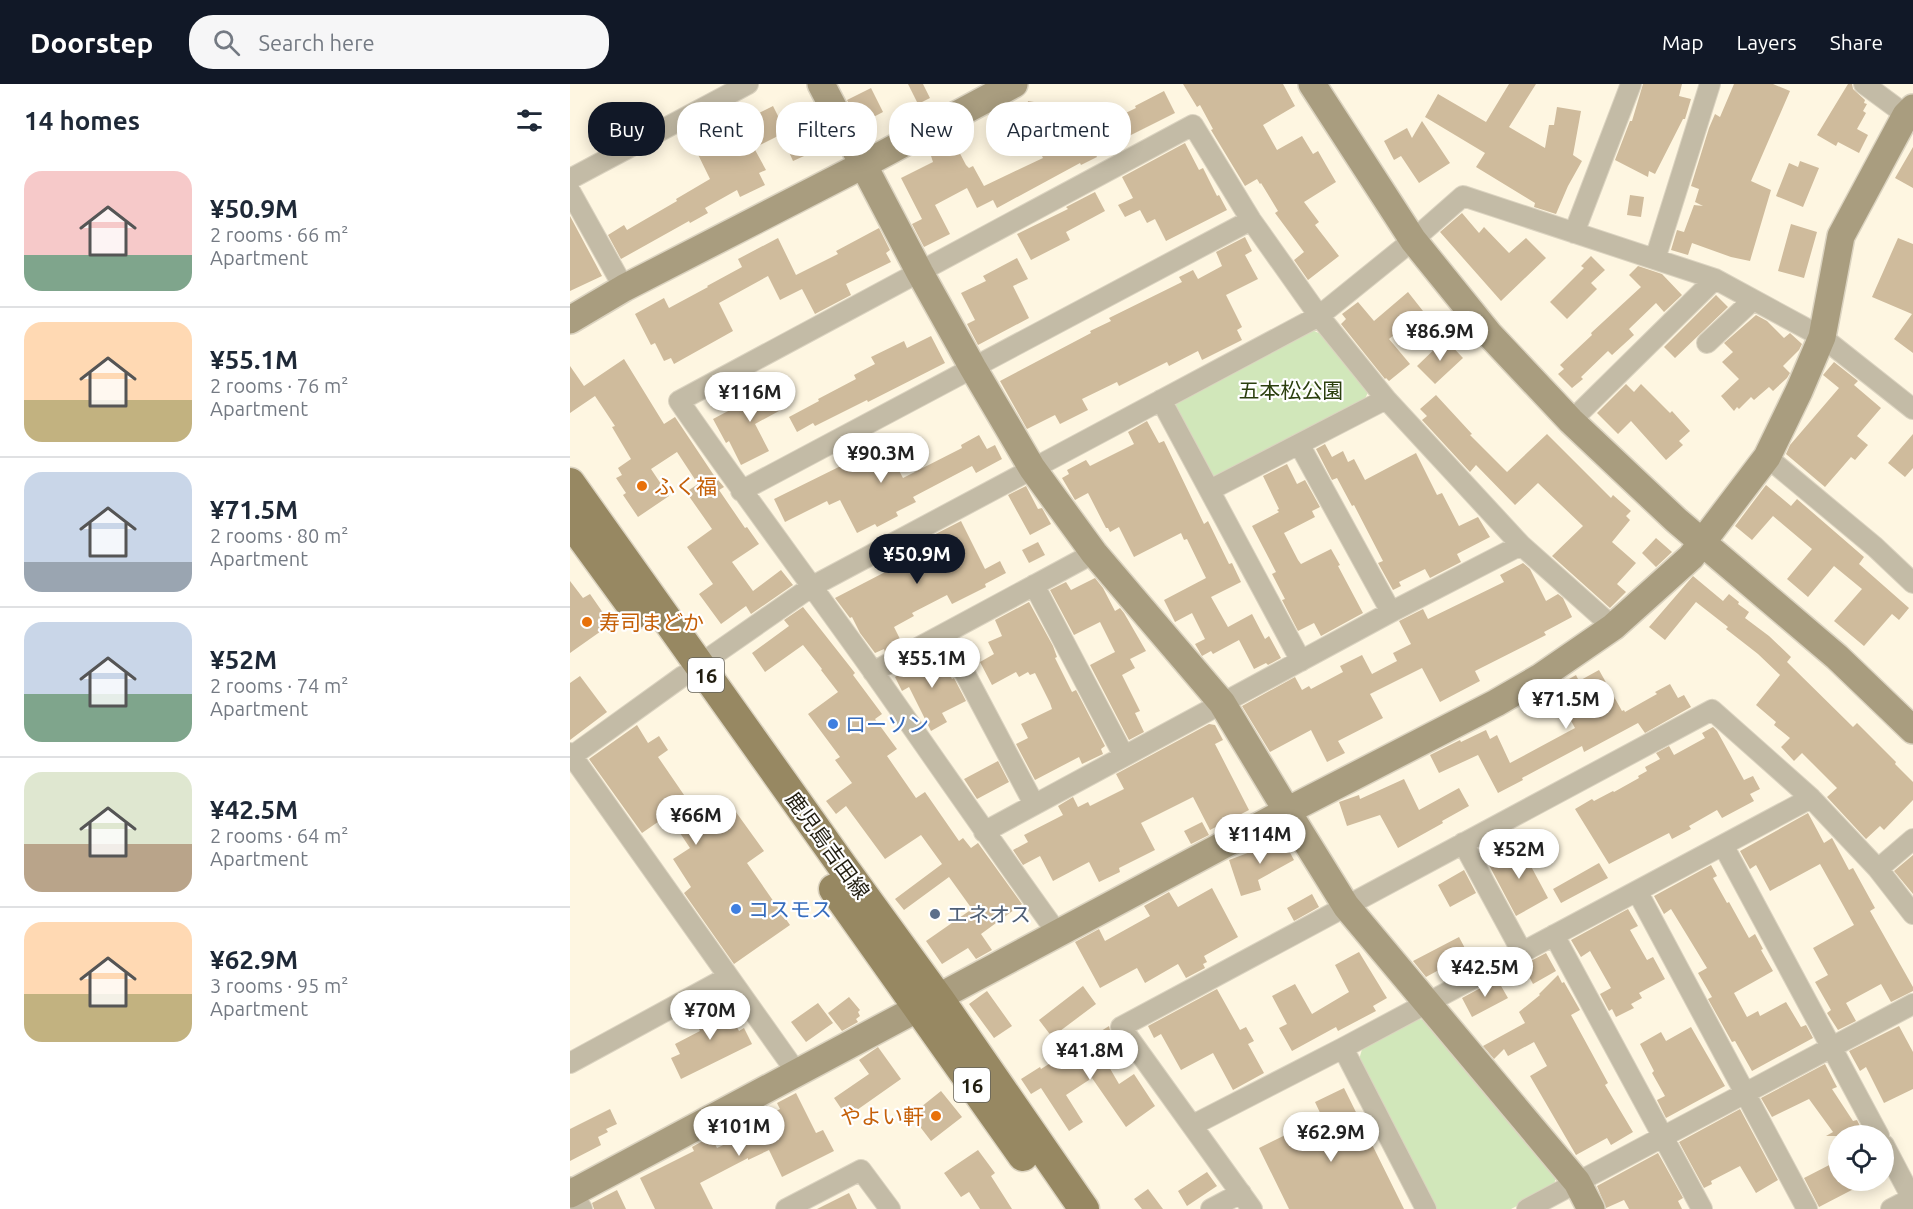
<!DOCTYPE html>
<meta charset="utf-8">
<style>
body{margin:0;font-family:Ubuntu,"Noto Sans JP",sans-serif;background:#f6f6f7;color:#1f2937;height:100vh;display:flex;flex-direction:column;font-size:22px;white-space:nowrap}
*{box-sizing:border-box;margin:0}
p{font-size:20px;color:#747a83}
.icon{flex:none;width:33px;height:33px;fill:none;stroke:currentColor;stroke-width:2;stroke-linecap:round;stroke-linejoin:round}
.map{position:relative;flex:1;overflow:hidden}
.panel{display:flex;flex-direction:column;background:#fff;width:570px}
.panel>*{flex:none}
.hud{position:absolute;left:18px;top:18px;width:570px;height:54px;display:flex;gap:12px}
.controls{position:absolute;left:1258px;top:1041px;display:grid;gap:12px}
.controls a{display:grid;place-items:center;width:66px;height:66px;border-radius:50%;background:#fff;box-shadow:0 3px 15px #0003;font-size:30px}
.price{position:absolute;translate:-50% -51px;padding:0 14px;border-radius:21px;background:#fff;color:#222;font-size:20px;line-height:39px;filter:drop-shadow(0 2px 3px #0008)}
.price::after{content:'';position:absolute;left:50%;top:36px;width:18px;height:14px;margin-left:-9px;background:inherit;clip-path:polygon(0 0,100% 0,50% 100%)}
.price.selected{background:#111827;color:#fff}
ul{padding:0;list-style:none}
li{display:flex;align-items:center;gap:18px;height:150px;padding:0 24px}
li+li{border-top:2px solid #e0e1e3}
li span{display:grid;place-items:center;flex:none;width:168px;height:120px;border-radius:18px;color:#555}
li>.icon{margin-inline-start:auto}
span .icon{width:72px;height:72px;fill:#fffc;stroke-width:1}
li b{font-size:26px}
h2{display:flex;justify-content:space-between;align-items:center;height:72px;padding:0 24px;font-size:26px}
.chip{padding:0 21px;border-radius:24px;background:#fff;box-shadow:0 3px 15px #0003;font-size:21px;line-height:54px}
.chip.selected{background:#111827;color:#fff}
header{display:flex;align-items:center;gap:36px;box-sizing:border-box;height:84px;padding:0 30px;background:#111827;color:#fff}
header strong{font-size:28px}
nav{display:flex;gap:33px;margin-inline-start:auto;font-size:21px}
.search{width:420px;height:54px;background:#f6f6f7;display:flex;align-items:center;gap:15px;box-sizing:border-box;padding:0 21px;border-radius:24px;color:#747a83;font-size:22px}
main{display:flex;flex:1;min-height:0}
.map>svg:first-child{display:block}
</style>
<header>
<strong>Doorstep</strong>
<div class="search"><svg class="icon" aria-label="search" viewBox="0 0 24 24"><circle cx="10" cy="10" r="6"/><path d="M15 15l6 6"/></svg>Search here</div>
<nav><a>Map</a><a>Layers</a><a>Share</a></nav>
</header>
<main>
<section class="panel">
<h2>14 homes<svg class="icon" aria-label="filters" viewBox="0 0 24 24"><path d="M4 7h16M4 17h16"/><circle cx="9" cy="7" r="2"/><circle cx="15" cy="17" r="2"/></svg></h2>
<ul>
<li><span style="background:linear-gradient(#f6c9c9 70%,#7fa58c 0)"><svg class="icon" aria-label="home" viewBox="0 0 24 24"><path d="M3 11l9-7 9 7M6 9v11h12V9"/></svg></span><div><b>¥50.9M</b><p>2 rooms · 66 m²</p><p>Apartment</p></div></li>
<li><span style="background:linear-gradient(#ffd9b3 65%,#c2b280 0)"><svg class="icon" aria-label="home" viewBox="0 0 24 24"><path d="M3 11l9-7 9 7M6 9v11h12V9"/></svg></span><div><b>¥55.1M</b><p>2 rooms · 76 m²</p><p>Apartment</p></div></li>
<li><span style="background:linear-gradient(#c9d6e8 75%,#9aa5b1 0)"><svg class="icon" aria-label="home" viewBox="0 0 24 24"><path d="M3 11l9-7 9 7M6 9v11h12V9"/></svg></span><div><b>¥71.5M</b><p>2 rooms · 80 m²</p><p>Apartment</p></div></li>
<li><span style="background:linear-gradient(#c9d6e8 60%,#7fa58c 0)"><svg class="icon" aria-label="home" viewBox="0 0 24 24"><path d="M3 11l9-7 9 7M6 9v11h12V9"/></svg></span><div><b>¥52M</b><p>2 rooms · 74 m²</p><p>Apartment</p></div></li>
<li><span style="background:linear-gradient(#dfe7d0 60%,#b9a48a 0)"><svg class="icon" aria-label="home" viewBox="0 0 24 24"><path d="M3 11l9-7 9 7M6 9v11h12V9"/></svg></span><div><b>¥42.5M</b><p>2 rooms · 64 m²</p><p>Apartment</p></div></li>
<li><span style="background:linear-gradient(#ffd9b3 60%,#c2b280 0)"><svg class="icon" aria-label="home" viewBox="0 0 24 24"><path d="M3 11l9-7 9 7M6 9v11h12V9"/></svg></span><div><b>¥62.9M</b><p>3 rooms · 95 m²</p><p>Apartment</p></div></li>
</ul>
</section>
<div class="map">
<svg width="1343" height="1125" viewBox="0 0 1343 1125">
<rect width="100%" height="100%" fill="#fef6e1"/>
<path fill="#d1e7ba" d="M742,246L751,250L799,306L794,317L648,393L641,391L605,323L608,316Z
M845,934L854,936L986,1094L983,1103L941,1125H865L788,979L793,962Z"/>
<path fill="#cfbb9c" d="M338,0H353L360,14L348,20Z
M613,0H713L725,22L693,41L707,66L732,52L743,70L748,67L756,81L766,98L734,118L749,138L745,141L769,172L738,196L724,176L734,168L705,129L708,127L691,99L690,100L687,95L675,102L641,46L643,45L630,21L627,23Z
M939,0H966L939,43L975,64L979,41H984L987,23L1011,27L1003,71L1012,77L998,102L986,130L964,123L965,119L906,83L915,69L855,33L868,10L916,38Z
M1073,0H1112L1109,12L1121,15L1115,35H1113L1085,90L1079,87L1078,93L1045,76L1060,37H1062Z
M1164,0H1203L1220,7L1181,97L1201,106L1180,177L1161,173L1122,159L1118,171L1101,166L1107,146L1114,148L1124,121L1133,122L1125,118L1129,105L1121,102L1139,44L1145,30L1150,33Z
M1278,0H1282L1283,5L1295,16L1294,19L1297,20L1293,27L1296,29L1287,45L1298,51L1289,69L1268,58L1266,62L1247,51Z
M301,4L313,28L290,40L277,16Z
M594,7L605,29L525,69L527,73L511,81L510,79L427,124L423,116L407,124L397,104L365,121L380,150L354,163L342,140L352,135L331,94L363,78L361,72L385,60L396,81L399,84L403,82L414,102L473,74L471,70L566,24L565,22Z
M458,17L482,21L481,27L501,30L497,51L454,44Z
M203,22L216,48L184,64L196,86L189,89L195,101L170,113L167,106L135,124L138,129L120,139L119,137L51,175L38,151L54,141L57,146L107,117L106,115L140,95L118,50L145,36L151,48Z
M852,37L880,79L849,99L831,72L824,76L814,57L837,44L842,54Z
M246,43L254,63L223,77L214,57Z
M615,59L629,86L633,84L647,112L649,111L657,126L596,157L585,135L577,139L570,126L555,133L548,121L563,114L552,93Z
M1343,63V104L1325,94Z
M1230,77L1249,84L1233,123L1206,112L1219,79L1228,83Z
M525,108L535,127L496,148L500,156L461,176L447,150L498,125L496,123Z
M1060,111L1074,113L1071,133L1057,131Z
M892,129L909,149L914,143L939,169L956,154L976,174L931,217L870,148Z
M0,132L32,192L0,207Z
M1221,140L1247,148L1234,194L1208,187Z
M309,144L320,166L316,169L321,178L276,200L281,211L245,230L232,205L210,216L198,192L149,219L163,247L104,280L101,274L94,277L85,259L81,261L65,230L94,214L99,224L138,203L137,202L172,183L168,175L208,154L226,191L268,170L266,167Z
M675,153L682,167L675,171L688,195L656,211L672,243L667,246L672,256L632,276L628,267L599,282L597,278L549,302L547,298L512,315L518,326L490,340L485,331L457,345L430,297L521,249L520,247L541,237L539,234L612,198L609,193L623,186L628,195L652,182L646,168Z
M1328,154L1343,160V269L1324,255L1342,230L1302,213Z
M1021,172L1035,186L1021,199L1027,205L997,235L980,218L1014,184L1011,182Z
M447,174L458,195L443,202L459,234L408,261L397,240L405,236L391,209L416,197L413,192Z
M1068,182L1092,190L1112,211L1094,228L1086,219L1059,245L1064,251L1042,271L1038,267L1011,293L1013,295L1002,304L988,290L994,285L990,281L1022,251L1021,249L1071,203L1059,191Z
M838,208L853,227L819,255L840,280L819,297L816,294L815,295L771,240L776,235L772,230L788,218L804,237Z
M1146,211L1158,223L1105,274L1094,263Z
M1186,231L1197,237L1214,254L1220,249L1232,260L1229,266L1213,282L1220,289L1217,294L1203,307L1199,303L1184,316L1181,313L1169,325L1167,323L1164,327L1151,312L1169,295L1152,278L1163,268L1154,259Z
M361,252L375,279L298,318L297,316L245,342L243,339L227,348L219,333L249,317L248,315L286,295L284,291L305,280L301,273L334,257L337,264Z
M875,255L893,274L865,300L847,282Z
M54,275L94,340L105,333L143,390L154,403L149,406L175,444L177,443L189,460L162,478L183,507L211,486L223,501L181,530L176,522L151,540L129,510L143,500L117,463L142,445L116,408L128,400L107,368L81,385L99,412L68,433L53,411L56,409L46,394L52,391L48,384L61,375L42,343L45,342L25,312L0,329V282L14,302Z
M1264,278L1288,297L1284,301L1311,324L1287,352L1298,361L1285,376L1281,373L1255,403L1216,370L1220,361L1269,304L1253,291Z
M209,300L220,321L185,340L199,367L171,381L159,357L156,359L143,335Z
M1056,300L1064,308L1071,300L1100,329L1102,327L1120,347L1109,357L1113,361L1096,376L1061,337L1048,350L1027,329Z
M866,311L902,350L900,351L937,388L977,350L1041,414L1043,411L1061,427L1056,432L1060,436L1042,458L1066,479L1047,500L1056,508L1040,524L982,472L1013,442L968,399L945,421L906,381L900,388L852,336L857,332L850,325Z
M577,337L589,359L594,357L634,440L638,437L659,480L662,479L671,498L641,513L658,543L682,530L695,555L699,552L711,574L698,581L696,579L684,585L669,556L643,570L641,567L632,572L625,560L635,555L622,529L605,538L594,516L636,494L617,455L614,456L611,449L564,473L549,443L540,448L538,444H536L518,409L505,416L492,394L499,390L497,386L516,376L520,382L564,360L558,348Z
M1343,350V384L1335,393L1318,379Z
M409,351L417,365L425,361L432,375L406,389L402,382L343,413L346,418L326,428L328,432L307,443L305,440L287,449L270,416L259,421L257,417L215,438L204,415L289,373L288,370L313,357L333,394L392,364L391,361Z
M755,360L762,373L773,367L778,378L784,375L795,396L846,369L867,411L872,409L889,442L908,433L920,453L887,470L891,478L860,494L855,485L829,498L831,502L823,506L808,479L813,477L784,421L782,422L767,394L762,396L746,365Z
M717,380L727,400L735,396L750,423L742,427L745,433L714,449L728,476L731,480L761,465L770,481L768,482L793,529L751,552L744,539L728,547L712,516L715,515L702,490L706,488L682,442L709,428L707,426L709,425L693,392Z
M1196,401L1221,422L1227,415L1294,473L1289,480L1339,524L1329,536L1322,530L1294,562L1264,537L1292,505L1264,482L1238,513L1217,495L1242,465L1203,432L1182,456L1165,442Z
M456,402L468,425L472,424L481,440L460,451L438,411Z
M391,437L415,485L430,477L436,489L415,500L416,503L382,520L377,511L342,529L344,532L324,543L332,559L315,568L314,565L305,569L290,549L282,533L280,534L265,514L321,485L317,477L351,460L350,458Z
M1086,454L1102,468L1086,483L1072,469Z
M468,458L475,471L459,479L452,466Z
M953,479L960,485L976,517L988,510L993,514L1002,533L974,548L976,551L905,587L910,597L870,618L852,584L800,610L813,634L768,657L775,669L757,678L741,646L700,668L672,622L725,593L732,606L739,602L741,605L773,588L770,582L792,571L802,590L827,577L823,569L841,560L829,537L853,525L858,535L934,498L930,491Z
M1123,492L1153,517L1159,510L1169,518L1168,520L1179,528L1175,534L1199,552L1221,573L1217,578L1283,643L1287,639L1326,678L1325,680L1343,698V716L1314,746L1310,742L1296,755L1257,713L1267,704L1232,669L1224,677L1211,663L1220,654L1204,641L1206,638L1186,621L1210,591L1188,570L1156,545L1158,543L1126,518L1095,556L1079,543Z
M525,494L533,504L545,527L550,524L554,529L576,567L560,575L565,584L552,591L570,627L565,629L574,648L559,656L520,581L545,568L530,538L504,551L480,506L496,498L501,506Z
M0,497L13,514L20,510L38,536L31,541L34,545L0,569Z
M459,518L483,562L487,573L485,574L502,608L506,606L535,662L531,665L533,670L512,680L509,673L465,696L446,660L458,654L451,640L482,625L480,619L465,589L460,591L458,588L449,593L446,588L422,601L410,578L424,570L418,558L432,552L425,536Z
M233,523L285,589L283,591L312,630L305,635L327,665L317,672L346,714L355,708L389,757L393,754L401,764L408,759L452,820L411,850L422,866L406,875L398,864L372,880L356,857L402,825L379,793L334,826L325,815L372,780L351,751L315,775L276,722L266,730L256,717L282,699L265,676L270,673L238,630L268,608L251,586L252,585L233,561L195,588L182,569L219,542L214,536Z
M368,568L382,595L384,594L396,617L372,629L377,638L361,647L339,603L332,607L325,593L328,591L326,589Z
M1029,586L1052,627L1054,626L1055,628L1087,610L1085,608L1100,600L1108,614L1114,611L1121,623L1075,649L1068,639L1014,668L1012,662L952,694L953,696L928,709L908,671L869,689L860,671L890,656L891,658L916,646L920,655L927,651L940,679L1005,644L983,604L1006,591L1009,597Z
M10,592L37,628L0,656V599Z
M639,640L645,641L653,656L645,660L679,726L640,746L623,713L571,739L585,766L549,784L550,788L529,798L519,778L483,797L470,772L453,781L443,766L458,758L454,751L493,731L488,722L503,713L508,723L518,718L520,722L554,705L546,690Z
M67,641L78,659L89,652L98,666L88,673L136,743L163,724L194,767L177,779L220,841L164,880L114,809L121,803L103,775L120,764L98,731L72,749L19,675Z
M1143,643L1147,647L1174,696L1183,692L1190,705L1180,710L1184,717L1152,734L1147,726L1119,742L1121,745L1102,755L1099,749L1039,780L1005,725L1022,715L1024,717L1043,707L1044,708L1069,694L1068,692L1077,687L1075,683L1090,675L1086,669L1099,662L1104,671L1135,654L1132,649Z
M428,677L439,698L407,715L394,695Z
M834,695L849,726L889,704L899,722L872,737L873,739L828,764L810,731L777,742L769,718L789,711L790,715Z
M1238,729L1254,759L1262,754L1279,786L1283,784L1305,824L1300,827L1343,903V907L1321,918L1311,900L1276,919L1286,937L1268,946L1257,929L1261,926L1245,898L1258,891L1243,864L1284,841L1268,812L1250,780L1200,807L1186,781L1180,785L1170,767Z
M632,738L639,751L621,760L614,747Z
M711,752L724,776L688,796L691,806L671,812L659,776L683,767Z
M954,757L961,770L956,773L978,814L946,832L919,781L942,768L940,765Z
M1343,771V810L1324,787Z
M1029,779L1038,794L991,819L983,805Z
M1141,781L1147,792L1143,794L1157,819L1159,818L1179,854L1185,850L1193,865L1191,866L1203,887L1164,909L1177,933L1188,927L1190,932L1216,918L1231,943L1236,941L1243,954L1182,987L1165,957L1162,958L1138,915L1142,913L1128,889L1137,884L1101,825L1094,830L1084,812Z
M894,786L906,809L880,823L868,801Z
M642,804L668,853L634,872L637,878L633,880L635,884L616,894L608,880L575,899L567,884L530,904L505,858L529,845L535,857L580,832L574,822L599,808L608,823Z
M742,810L749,823L724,837L717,824Z
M1058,825L1068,842L1060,846L1077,876L1083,873L1095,895L1069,909L1072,914L1061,920L1064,924L1046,933L1042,925L1039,927L1030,910L1041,904L1020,867L1011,873L1001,856Z
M889,853L898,870L856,893L843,877Z
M789,868L817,914L803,922L806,927L768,947L766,943L722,967L709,944L717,940L702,912L725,900L742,930L779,908L765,881Z
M976,869L986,887L963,900L953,881Z
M988,891L992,899L994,898L1010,926L1001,931L1038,999L1035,1001L1063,1048L1041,1061L1037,1054L1006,1071L960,992L977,982L964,958L938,972L934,965L924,975L913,962L955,939L949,928L970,911L969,910Z
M927,895L938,914L902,933L892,914Z
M513,902L526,920L482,953L469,936Z
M647,905L670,946L676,943L684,957L678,960L694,989L663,1006L643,969L611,986L591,950L584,954L578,942Z
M417,907L442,942L424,954L399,920Z
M279,913L290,926L288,928L290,932L286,935L288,938L272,947L258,929Z
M150,918L156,931L160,929L169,947L174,944L182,960L111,995L101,974L110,970L105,960L130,947L122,931Z
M248,919L263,939L236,958L221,938Z
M539,942L541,950L552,965L535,976L549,1000L564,990L585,1022L556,1043L522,994L496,1011L513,1038L499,1047L471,1004L461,1010L451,995L470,983L471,985Z
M1329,942L1343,968V1005L1314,1019L1296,983L1290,987L1279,967Z
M1121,943L1155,1002L1096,1034L1087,1016L1095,1012L1082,989L1084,987L1070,960L1091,948L1096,957Z
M308,963L331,995L277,1033L264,1014L299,990L289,976Z
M1255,980L1267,1003L1262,1005L1283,1037L1287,1036L1295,1052H1256L1263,1048L1239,1015L1202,1033L1191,1014Z
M774,1004L834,1125H719L689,1064L752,1033L745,1018Z
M371,1007L392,1033L361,1057L341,1031Z
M226,1009L246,1049L253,1046L264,1067L212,1093L199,1066L178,1076V1074L130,1099L143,1125H85L70,1094L124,1067L122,1063L136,1055L139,1061L144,1058L147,1064L186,1045L183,1039L210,1025L207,1019Z
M40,1025L47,1040L36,1045L38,1048L28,1053L31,1061L0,1077V1045Z
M1170,1025L1208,1096L1186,1109L1170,1082L1141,1097L1142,1100L1134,1104L1109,1058Z
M408,1066L425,1089L421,1092L442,1125H410L399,1108L391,1113L374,1089Z
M1088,1069L1113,1114L1108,1117L1112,1125H1059L1054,1116L1036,1124L1027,1102Z
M1269,1076V1096H1301L1249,1123L1234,1094Z
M637,1088L647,1102L617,1122L608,1107Z
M578,1105L593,1125H572L564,1115Z
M47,1106L56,1125H24L22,1119Z
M279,1109L287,1125H247Z"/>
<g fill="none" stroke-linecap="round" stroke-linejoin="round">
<defs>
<path id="street" d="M1294,0L1336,31
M0,95L178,0
M0,107L54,204
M1004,149L1061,0
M1085,175L1140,0
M1137,259L1183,216
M591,316L731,577
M1001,337L1145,195
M729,360L821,528
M1197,373L1305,463L1343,499
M640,406L816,315
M171,407L681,136
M464,501L554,672
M374,550L464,720
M129,581L241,503L749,232L843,156L893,112L1145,195L1252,253L1343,325
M303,588L524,469
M0,669L227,989
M2,672L113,592
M414,748L821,528L951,461
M893,759L952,868
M1153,761L1309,1052
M1308,785L1343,755
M1067,807L1237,1125
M488,850C425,763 364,674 302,586C238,496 172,408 109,317L623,41L681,136L749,232L816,315L951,461L1043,543
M984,851L1132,1125
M773,964L856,1125
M0,979L158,893
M623,1041L773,964L1241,714
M1314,1061L1343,1116
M0,1103L12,1125
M216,1125L291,1086L320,1125
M641,1125L671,1109
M682,1125L551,943L1142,626L1241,714L1308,785L1343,830
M957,1125L1343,920
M1321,1125L1342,1114"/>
<path id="secondary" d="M251,0L350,189L403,284L462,384L524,469L652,619L717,727L776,822L1007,1098L1021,1125
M742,0L843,156L919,250L1001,337L1106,436L1267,573L1343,646
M0,236L54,204L293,81L444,0
M0,1110L717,727L926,619L969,594L1043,543L1121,473L1197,373L1229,307L1252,253L1271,152L1336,31L1343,24"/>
<path id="primary" d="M0,399L273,783L369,915L514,1125
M0,437L67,529
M264,805L453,1072"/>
</defs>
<use href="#street" stroke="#dbd3c0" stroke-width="22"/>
<use href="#secondary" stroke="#dbd3c0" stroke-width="30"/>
<use href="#primary" stroke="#dbd3c0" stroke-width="33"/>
<use href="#street" stroke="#c3bba6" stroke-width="20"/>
<use href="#secondary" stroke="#a99d7f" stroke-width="27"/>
<use href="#primary" stroke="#978862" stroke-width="30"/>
</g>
<g fill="#e8710a" stroke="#fff" stroke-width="2">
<circle cx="72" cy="402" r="6"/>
<circle cx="17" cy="538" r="6"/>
<circle cx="366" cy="1032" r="6"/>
</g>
<g fill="#3f7fe0" stroke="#fff" stroke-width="2">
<circle cx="263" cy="640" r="6"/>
<circle cx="166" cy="825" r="6"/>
</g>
<circle fill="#5c6f8a" stroke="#fff" stroke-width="2" cx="365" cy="830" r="6"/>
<g text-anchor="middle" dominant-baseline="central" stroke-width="4.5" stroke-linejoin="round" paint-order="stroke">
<g fill="#fff" stroke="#646158" stroke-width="1.5">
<rect x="118" y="574" width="36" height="34" rx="4.5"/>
<rect x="384" y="984" width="36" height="34" rx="4.5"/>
</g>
<g font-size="20" font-weight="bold" fill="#211d10">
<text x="136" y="591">16</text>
<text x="402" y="1001">16</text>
</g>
<g font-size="21" fill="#2b3f0e" stroke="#fff">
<text x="721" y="306">五本松公園</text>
</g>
<g font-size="21" fill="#c56008" stroke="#fff" text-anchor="start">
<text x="84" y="402">ふく福</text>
<text x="29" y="538">寿司まどか</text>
<text x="354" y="1032" text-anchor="end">やよい軒</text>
</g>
<g font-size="21" fill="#366cbe" stroke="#fff" text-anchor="start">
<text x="275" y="640">ローソン</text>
<text x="178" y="825">コスモス</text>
</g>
<g font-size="21" fill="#211d10" stroke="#fff">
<text transform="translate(258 761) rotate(54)">鹿児島吉田線</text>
</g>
<g font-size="21" fill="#4e5e75" stroke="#fff" text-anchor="start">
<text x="377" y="830">エネオス</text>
</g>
</g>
</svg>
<div class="controls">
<a><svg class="icon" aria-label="locate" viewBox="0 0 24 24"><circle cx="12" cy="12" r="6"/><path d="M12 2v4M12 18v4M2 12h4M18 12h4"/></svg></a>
</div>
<b class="price" style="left:870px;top:278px">¥86.9M</b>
<b class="price" style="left:180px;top:339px">¥116M</b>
<b class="price" style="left:311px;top:400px">¥90.3M</b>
<b class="price selected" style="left:347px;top:501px">¥50.9M</b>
<b class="price" style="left:362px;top:605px">¥55.1M</b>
<b class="price" style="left:996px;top:646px">¥71.5M</b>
<b class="price" style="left:126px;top:762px">¥66M</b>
<b class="price" style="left:690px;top:781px">¥114M</b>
<b class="price" style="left:949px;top:796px">¥52M</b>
<b class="price" style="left:915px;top:914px">¥42.5M</b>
<b class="price" style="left:140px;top:957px">¥70M</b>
<b class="price" style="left:520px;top:997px">¥41.8M</b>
<b class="price" style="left:169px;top:1073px">¥101M</b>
<b class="price" style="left:761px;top:1079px">¥62.9M</b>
<div class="hud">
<a class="chip selected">Buy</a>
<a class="chip">Rent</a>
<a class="chip">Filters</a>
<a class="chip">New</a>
<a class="chip">Apartment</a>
</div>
</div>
</main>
